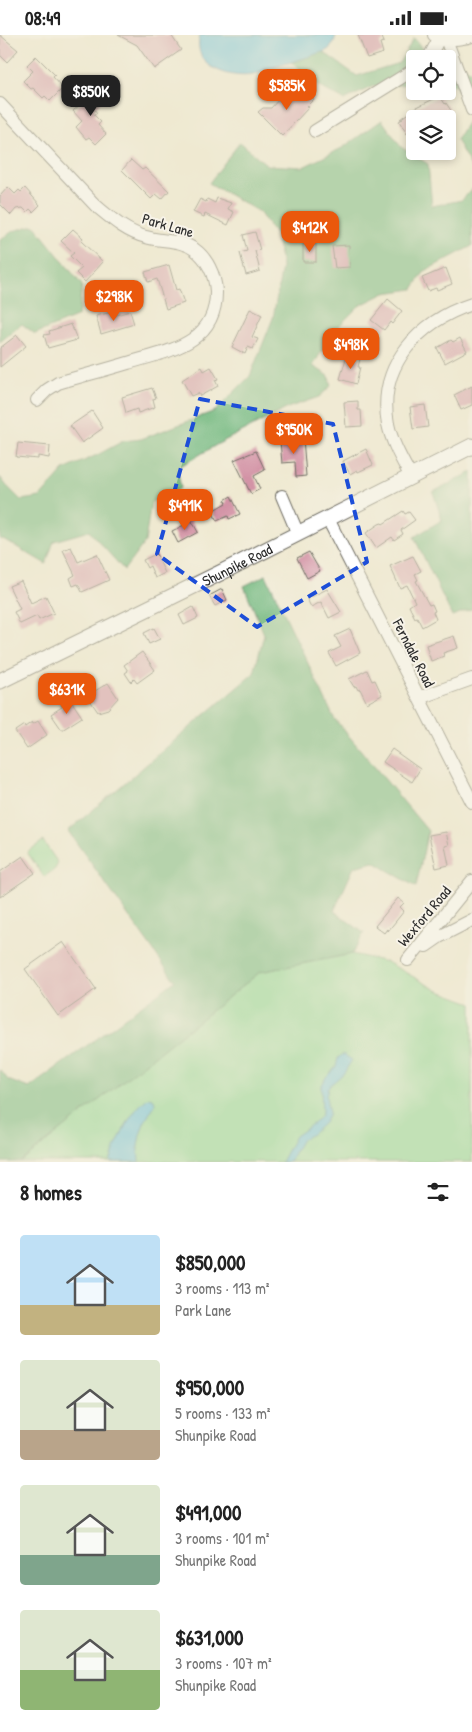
<!DOCTYPE html>
<meta charset="utf-8">
<style>
body{margin:0;font-family:"Patrick Hand",sans-serif;background:#f2f2f2;color:#222;height:100vh;display:flex;flex-direction:column;font-size:19px;white-space:nowrap}
*{box-sizing:border-box;margin:0}
p{font-size:16px;color:#767676}
.icon{flex:none;width:28px;height:28px;fill:none;stroke:currentColor;stroke-width:2;stroke-linecap:round;stroke-linejoin:round}
.map{position:relative;height:1127px;overflow:hidden}
.sheet{display:flex;flex-direction:column;background:#fff;flex:1}
.sheet>*{flex:none}
.fabs{position:absolute;left:406px;top:15px;display:grid;gap:10px}
.fabs a{display:grid;place-items:center;width:50px;height:50px;border-radius:5px;background:#fff;box-shadow:0 2px 8px #0003;font-size:25px}
.price{position:absolute;translate:-50% -42px;padding:0 11px;border-radius:10px;background:#ea580c;color:#fff;font-size:16px;line-height:32px;filter:drop-shadow(0 1px 2px #0008)}
.price::after{content:'';position:absolute;left:50%;top:30px;width:15px;height:11px;margin-left:-8px;background:inherit;clip-path:polygon(0 0,100% 0,50% 100%)}
.price.selected{background:#222;color:#fff}
ul{padding:0;list-style:none}
li{display:flex;align-items:center;gap:15px;height:125px;padding:0 20px}
li span{display:grid;place-items:center;flex:none;width:140px;height:100px;border-radius:5px;color:#555}
li>.icon{margin-inline-start:auto}
span .icon{width:60px;height:60px;fill:#fffc;stroke-width:1}
li b{font-size:21px}
h2{display:flex;justify-content:space-between;align-items:center;height:60px;padding:0 20px;font-size:21px}
.status{display:flex;justify-content:space-between;align-items:center;height:35px;padding:0 25px;background:#fff;direction:ltr}
.status svg{height:14px;fill:currentColor}
.map>svg:first-child{display:block}
</style>
<div class="status"><b>08:49</b><svg viewBox="0 0 49 12"><path d="M0 12V9h3v3zM5 12V6h3v6zM10 12V3h3v9zM15 12V0h3v12zM26 1h20v11H26zM47 4h2v5h-2z"/></svg></div>
<div class="map">
<svg width="472" height="1127" viewBox="0 0 472 1127">
<rect width="100%" height="100%" fill="#f7f3e8"/>
<filter id="ink" filterUnits="userSpaceOnUse"><feTurbulence type="fractalNoise" baseFrequency=".02" numOctaves="2"/><feDisplacementMap in="SourceGraphic" scale="10" xChannelSelector="R" yChannelSelector="G"/><feConvolveMatrix kernelMatrix="1 2 1 2 8 2 1 2 1" color-interpolation-filters="sRGB"/></filter>
<filter id="wash" filterUnits="userSpaceOnUse"><feTurbulence type="fractalNoise" baseFrequency=".0096" numOctaves="4" result="noise"/><feDisplacementMap in="SourceGraphic" scale="20" xChannelSelector="R" yChannelSelector="G"/><feGaussianBlur stdDeviation="1.12" result="paint"/><feColorMatrix in="noise" values="0 0 0 0 0 0 0 0 0 0 0 0 0 0 0 0 0 1.4 0 .05"/><feComposite in="paint" operator="in"/></filter>
<g filter="url(#wash)">
<rect width="100%" height="100%" fill="#efe9d1"/>
<path fill="#8cd794" stroke="#5c8160" d="M43,806L58,828L55,834L44,842L27,817Z
M352,919L387,927L437,955L472,968V1127H21L260,937Z"/>
<path fill="#71b87e" stroke="#4e7254" d="M414,3L429,23L435,24H415V49L374,51L344,65L313,48L292,28L322,16L357,41L399,28Z
M448,26L462,28L472,38V133L456,105L470,83L456,51L448,50Z
M382,85L401,112L428,129L432,171L462,165L472,154V211L425,236L413,254L385,258L359,271L333,297L313,331L329,341L331,351L319,362L290,372L218,409L177,433L181,453L151,467L145,507L124,535L89,496L54,506L46,529L3,504L0,505V442L6,450L21,465L40,462L64,435L99,419L123,406L141,404L215,376L250,341L273,283L282,232L277,202L259,177L209,148L240,107L267,130L303,132L342,113Z
M34,190L82,250L78,281L35,299L22,289L0,307V205L13,196Z
M472,437V574L452,581L414,502L442,485L433,457Z
M266,540L334,683L428,796L416,852L374,827L354,832L334,876L364,898L352,919L260,937L21,1127H0V1034L8,1045L29,1053L175,946L68,796L254,638L264,599L244,551Z"/>
<path fill="#60bede" stroke="#467484" d="M200,0H336C335,4 333,11 329,14C327,16 322,17 319,18C304,24 290,27 275,32C268,34 260,38 253,40C228,44 191,31 200,0Z
M343,1019L352,1025L344,1038L328,1052L326,1062L329,1078L325,1087L312,1099L302,1104L289,1127H281L295,1101L314,1088L321,1081L322,1077L321,1052L326,1042L336,1032L338,1023Z
M149,1062L154,1064L155,1069L144,1088L140,1100L138,1111L139,1127H110C118,1104 130,1076 149,1062Z"/>
<g id="blocks">
<path fill="#d393a6" d="M0,0L18,15L7,27L0,20Z
M118,0H171L181,15L154,34L137,10Z
M358,0H381L384,7L380,8L383,18L367,23Z
M36,21L55,40L53,42L63,53L50,66L45,61L43,63L33,53L31,54L23,46L33,36L27,30Z
M100,52L108,61L94,74L97,78L94,80L101,87L98,90L106,99L96,109L89,102L86,104L76,92L82,86L73,76Z
M301,53L304,55L306,53L312,59L310,60L314,64L307,71L309,72L282,101L258,77L263,73H271L280,63H288Z
M440,61L445,69L446,68L452,77L451,79L443,84H415V93L407,99L399,86L403,84H400L417,72Z
M131,125L142,135L145,133L169,156L162,164L156,159L151,164L122,135Z
M8,152L15,159L19,155L21,157L25,153L40,170L33,177L30,174L27,177L23,173L16,174L11,180L0,169V161Z
M217,163L231,168L228,174L234,177L228,190L205,179L204,182L193,177L200,164L206,167L207,164L215,168Z
M73,194L83,203L81,206L103,227L85,247L76,238L82,233L70,221L74,218L61,206Z
M255,197L260,215L255,216L260,236L246,240L240,218L247,216L243,200Z
M303,209H316V227H303Z
M349,210L350,232L335,233L332,211Z
M169,230L176,255L179,254L184,268L166,274L157,244L148,247L145,237Z
M446,233L452,249L437,255L436,253L428,256L422,243Z
M388,264L402,276L392,289L390,287L384,295L371,285Z
M250,274L262,280L252,302L258,304L253,314L248,312L245,319L232,312Z
M130,276L134,289L101,299L96,281L112,277L113,281Z
M71,289L77,305L48,313L44,300L50,299L49,296Z
M17,300L26,311L0,332V313Z
M460,303L467,316L445,328L437,313L451,305L453,307Z
M347,320L360,324L358,332H360L356,349L340,344Z
M202,332L204,336L211,332L218,344L215,345L218,351L200,361L198,358L191,361L182,345Z
M472,351V370L461,375L454,360Z
M152,353L156,363L153,364L155,372L138,378L137,374L126,378L122,362Z
M358,366V375H361L362,391L346,392L344,367Z
M425,370L428,392L413,394L410,372Z
M92,376L103,393L82,408L70,391Z
M303,403L306,441L296,442L295,427L282,428L280,406Z
M18,408L50,411L49,423L38,421V424L16,422Z
M366,414L373,430L358,437L357,435L350,439L343,426Z
M256,416L265,435L254,441L260,454L251,459L234,425Z
M231,461L240,479L229,484L228,481L217,486L212,476L226,468L225,465Z
M403,476L405,479L409,477L415,485L401,495L403,499L394,505L392,502L376,513L366,498L379,489L382,488L383,489Z
M190,483L198,497L178,508L172,496L184,490L182,487Z
M71,512L78,527L97,519L109,545L82,557L78,549L73,551L70,543L75,540L63,515Z
M309,517L320,536L307,543L297,523Z
M156,519L165,538L155,543L150,531L147,533L143,525Z
M413,521L421,536L415,539L418,545L416,546L429,570L432,569L435,576L433,577L436,584L422,592L417,582L415,583L409,571L415,567L407,550L400,553L390,531Z
M21,546L31,568L46,561L54,578L39,585L37,581L20,589L14,577L20,574L9,551Z
M222,554L227,565L215,571L209,561Z
M327,554L341,577L329,583L321,567L311,572L307,564Z
M193,572L198,583L184,590L179,580Z
M154,593L160,604L149,609L144,598Z
M350,594L360,618L336,631L329,618L341,612L335,601Z
M454,601L458,613L443,618L444,621L431,626L426,610Z
M142,617L155,635L137,648L134,644L131,647L125,638L128,636L124,630Z
M367,635L372,646L375,645L382,660L367,668L360,654L358,655L356,651L354,652L349,644Z
M108,648L118,663L108,674L98,677L87,661Z
M70,664L82,682L62,695L51,679L62,672L61,670Z
M38,686L47,700L27,714L15,696L24,690L25,692L32,687L33,689Z
M392,714L420,734L412,747L383,727Z
M446,797L449,810L445,811L449,830L436,833L429,800Z
M23,821L35,838L0,862V837Z
M398,863L404,868L400,872L404,876L388,896L387,894L384,898L375,891Z
M63,907L96,954L58,981L25,934Z"/>
</g>
</g>
<g filter="url(#ink)">
<use href="#blocks" fill-opacity="0" stroke="#706e65" stroke-width="1"/>
<g fill="none" stroke-linecap="round" stroke-linejoin="round">
<defs>
<path id="minor" d="M434,0C448,5 458,5 472,1
M446,4L472,75
M428,24L440,2
M0,69L95,170C111,183 126,197 146,202C162,207 180,204 194,214C207,223 215,240 216,256C217,309 168,316 128,328C105,335 82,341 58,348L47,355L37,365
M315,96L415,34
M411,442C402,425 392,408 388,389C377,330 420,286 472,269
M282,461L298,499
M328,484L472,767
M419,663L472,644
M426,911L439,902L472,885
M408,925L472,846"/>
<g id="major">
<path id="s1" d="M0,646L220,538L472,411"/>
</g>
</defs>
<use href="#minor" stroke="#706e65" stroke-width="14"/>
<use href="#major" stroke="#706e65" stroke-width="17"/>
<use href="#minor" stroke="#fff" stroke-width="12"/>
<use href="#major" stroke="#fff" stroke-width="15"/>
</g>
</g>
<path d="M0 0H472V1127H0ZM200,364L333,389L367,527L257,592L157,519Z" fill="#efe9d1" fill-opacity=".55" fill-rule="evenodd"/>
<path fill="none" stroke="#1d4ed8" stroke-width="4" stroke-dasharray="10 6" stroke-linejoin="round" d="M200,364L333,389L367,527L257,592L157,519Z"/>
<g text-anchor="middle" dominant-baseline="central" stroke-width="4" stroke-linejoin="round" paint-order="stroke">
<g font-size="15" fill="#2b2b2b" stroke="#f7f3e8">
<text transform="translate(168 190) rotate(16)">Park Lane</text>
<text stroke="none"><textPath href="#s1" startOffset="264">Shunpike Road</textPath></text>
<text transform="translate(414 618) rotate(63)">Ferndale Road</text>
<text transform="translate(424 881) rotate(-50)">Wexford Road</text>
</g>
</g>
</svg>
<div class="fabs">
<a><svg class="icon" aria-label="locate" viewBox="0 0 24 24"><circle cx="12" cy="12" r="6"/><path d="M12 2v4M12 18v4M2 12h4M18 12h4"/></svg></a>
<a><svg class="icon" aria-label="layers" viewBox="0 0 24 24"><path d="M12 4l9 5-9 5-9-5zM3 14l9 5 9-5"/></svg></a>
</div>
<b class="price" style="left:287px;top:76px">$585K</b>
<b class="price selected" style="left:91px;top:82px">$850K</b>
<b class="price" style="left:310px;top:218px">$412K</b>
<b class="price" style="left:114px;top:287px">$298K</b>
<b class="price" style="left:351px;top:335px">$498K</b>
<b class="price" style="left:294px;top:420px">$950K</b>
<b class="price" style="left:185px;top:496px">$491K</b>
<b class="price" style="left:67px;top:680px">$631K</b>
</div>
<section class="sheet">
<h2>8 homes<svg class="icon" aria-label="filters" viewBox="0 0 24 24"><path d="M4 7h16M4 17h16"/><circle cx="9" cy="7" r="2"/><circle cx="15" cy="17" r="2"/></svg></h2>
<ul>
<li><span style="background:linear-gradient(#bfe0f5 70%,#c2b280 0)"><svg class="icon" aria-label="home" viewBox="0 0 24 24"><path d="M3 11l9-7 9 7M6 9v11h12V9"/></svg></span><div><b>$850,000</b><p>3 rooms · 113 m²</p><p>Park Lane</p></div></li>
<li><span style="background:linear-gradient(#dfe7d0 70%,#b9a48a 0)"><svg class="icon" aria-label="home" viewBox="0 0 24 24"><path d="M3 11l9-7 9 7M6 9v11h12V9"/></svg></span><div><b>$950,000</b><p>5 rooms · 133 m²</p><p>Shunpike Road</p></div></li>
<li><span style="background:linear-gradient(#dfe7d0 70%,#7fa58c 0)"><svg class="icon" aria-label="home" viewBox="0 0 24 24"><path d="M3 11l9-7 9 7M6 9v11h12V9"/></svg></span><div><b>$491,000</b><p>3 rooms · 101 m²</p><p>Shunpike Road</p></div></li>
<li><span style="background:linear-gradient(#dfe7d0 60%,#8fb573 0)"><svg class="icon" aria-label="home" viewBox="0 0 24 24"><path d="M3 11l9-7 9 7M6 9v11h12V9"/></svg></span><div><b>$631,000</b><p>3 rooms · 107 m²</p><p>Shunpike Road</p></div></li>
</ul>
</section>
